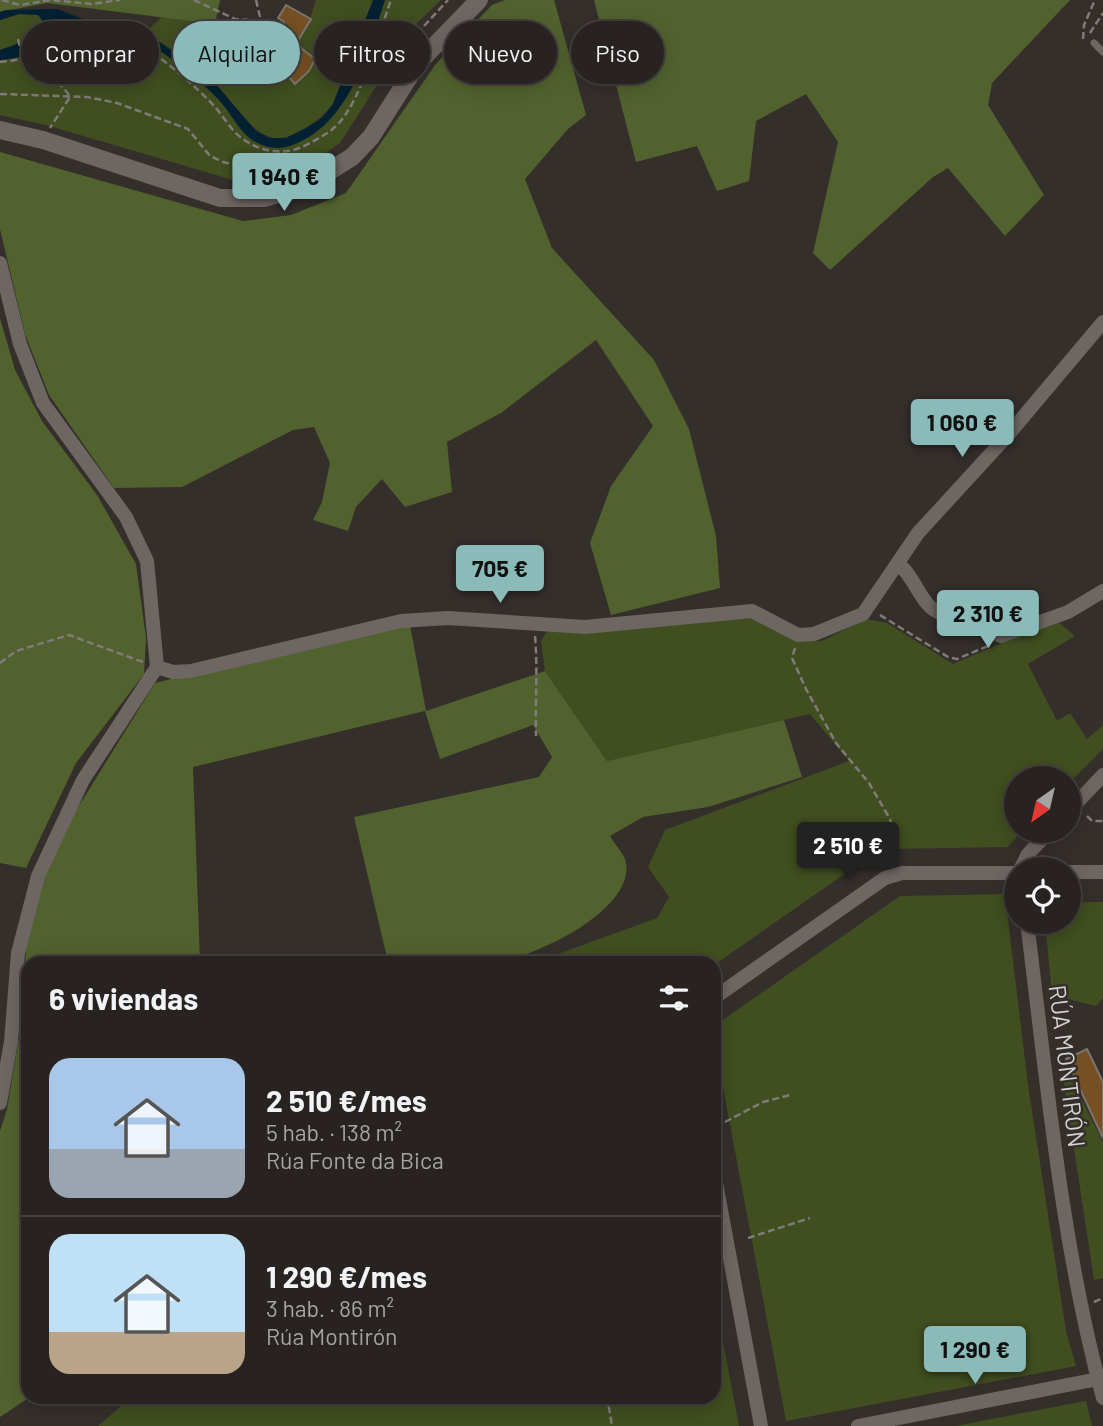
<!DOCTYPE html>
<html lang="es">
<meta charset="utf-8">
<style>
body{margin:0;font-family:Barlow,sans-serif;background:#342f2e;color:#f1f3f6;height:100vh;display:flex;flex-direction:column;font-size:26px;white-space:nowrap}
*{box-sizing:border-box;margin:0}
p{font-size:23px;color:#a5a4a5}
.icon{flex:none;width:38px;height:38px;fill:none;stroke:currentColor;stroke-width:2;stroke-linecap:round;stroke-linejoin:round}
.map{position:relative;flex:1;overflow:hidden}
.panel{position:absolute;left:21px;top:956px;width:700px;height:448px;display:flex;flex-direction:column;background:#282321;border-radius:21px;box-shadow:0 4px 18px #0003,0 0 0 2px #44403f}
.panel>*{flex:none}
.hud{position:absolute;left:21px;top:21px;width:700px;height:63px;display:flex;gap:14px}
.needle{width:46px;rotate:214deg}
.fabs{position:absolute;left:1004px;top:766px;display:grid;gap:14px}
.fabs a{display:grid;place-items:center;width:77px;height:77px;border-radius:50%;background:#282321;box-shadow:0 4px 18px #0003,0 0 0 2px #44403f;font-size:35px}
.price{position:absolute;translate:-50% -60px;padding:0 16px;border-radius:7px;background:#8bbbb9;color:#111;font-size:23px;line-height:46px;filter:drop-shadow(0 2px 4px #0008)}
.price::after{content:'';position:absolute;left:50%;top:42px;width:21px;height:16px;margin-left:-10px;background:inherit;clip-path:polygon(0 0,100% 0,50% 100%)}
.price.selected{background:#222;color:#fff}
ul{padding:0;list-style:none}
li{display:flex;align-items:center;gap:21px;height:175px;padding:0 28px}
li+li{border-top:2px solid #44403f}
li span{display:grid;place-items:center;flex:none;width:196px;height:140px;border-radius:21px;color:#555}
li>.icon{margin-inline-start:auto}
span .icon{width:84px;height:84px;fill:#fffc;stroke-width:1}
li b{font-size:30px}
h2{display:flex;justify-content:space-between;align-items:center;height:84px;padding:0 28px;font-size:30px}
.pill{padding:0 24px;border-radius:32px;background:#282321;box-shadow:0 4px 18px #0003,0 0 0 2px #44403f;font-size:24px;line-height:63px}
.pill.selected{background:#8bbbb9;color:#111}
.map>svg:first-child{display:block}
</style>
<div class="map">
<svg width="1103" height="1426" viewBox="0 0 1103 1426">
<rect width="100%" height="100%" fill="#352f2c"/>
<path fill="#404e20" d="M316,0H373L333,104C322,118 310,126 295,134C257,153 235,101 212,80C191,62 168,47 145,32L162,17L215,24L249,23L259,29L262,57L295,84L309,71L315,59L296,44L310,19Z
M385,0H441L416,24L340,143L317,159L315,173L260,188L46,125L0,115V60C36,56 68,38 104,34C160,28 227,108 261,145L323,127L367,54Z
M19,14L56,15L69,22L70,26L59,32L0,50V20Z
M743,614L796,640L822,641L866,619L887,623L953,664L1056,620L1075,636L1028,664L1057,721L1070,713L1087,739L1103,725V749L1069,783V779H1017V831H1023L1007,847L889,849L885,846L714,965V962H536L657,918L669,897L648,867L665,830L849,761L810,714L607,761L545,671L541,641L547,631Z
M1005,894L1028,1085L1066,1331L1076,1366L786,1421L714,1040V1026L900,896Z
M1069,902H1103V998L1096,1006L1052,995L1045,922H1069Z
M1066,1068L1103,1142V1278L1094,1280L1062,1070Z
M714,1295L739,1426H98L133,1396H714Z
M1086,1401L1092,1426H955L1085,1401Z"/>
<path fill="#51622e" d="M0,0H220L215,24L47,3L0,12Z
M505,0H554L586,115L568,129L525,179L552,248L654,360L689,429L716,536L720,588L611,615L590,543L611,486L653,426L596,340L501,413L447,442L452,492L405,507L382,479L356,507L348,531L313,520L322,502L330,463L314,427L293,430L182,487L114,488L49,395L25,334L0,229V152L243,221L291,215L346,193L435,65L492,5Z
M594,0H1070L992,83L988,105L1044,195L1005,236L948,168L933,177L830,270L813,253L838,142L806,94L756,121L749,181L717,191L697,146L636,162Z
M0,318L15,370L42,421L97,495L136,564L146,638L144,674L76,763L26,868L0,863Z
M410,625L426,711L545,671L607,761L784,720L802,777L708,807L643,817L610,836C614,844 625,854 626,863C634,911 533,958 495,962C460,967 422,962 388,962L354,817L539,777L552,757L533,725L440,759L425,711L193,767L200,962H28L30,1397L0,1417V1131L7,1109L20,1032L28,922L54,846L155,683L306,645Z"/>
<path fill="#032132" d="M373,0H385C367,54 350,125 290,146C274,151 258,146 246,135C236,125 229,111 220,101C203,82 158,45 135,38C88,24 46,56 0,60V50L39,36L49,29L38,15L19,14L0,20V12L6,10L57,9L88,21L137,26L212,80L256,131L270,138H286L306,128L322,118L333,104Z"/>
<path fill="#765023" stroke="#7a7570" stroke-width="2" d="M286,5L311,19L296,44L315,59L309,71L295,84L288,76L295,69L268,50L284,22L278,18Z
M1087,1049L1103,1082V1138L1066,1059Z"/>
<g fill="none" stroke-linecap="round" stroke-linejoin="round">
<path stroke="#807b78" stroke-width="2.5" stroke-dasharray="7 3.5" stroke-linecap="butt" d="M2,0L20,5L50,0L92,4L120,0
M194,0L235,19L261,21
M256,0L261,21L267,34L260,51
M1090,33L1103,13
M18,39L23,60
M1083,39L1084,25L1095,0
M21,61C39,71 60,79 70,97L50,128
M0,62C45,59 93,32 136,44C155,50 201,91 215,107C224,117 232,132 243,139C261,152 284,156 304,146C317,139 329,134 339,123C362,98 379,33 391,0
M389,78L412,39L448,0
M0,94L87,97L117,103L188,129L210,156L223,162L272,175L303,168
M880,615L948,657L957,659L988,646
M535,636C538,670 535,702 536,736
M795,648L792,658L806,689L836,743L869,783L890,819L898,852
M0,663L16,651L69,635L143,662
M1087,816L1092,821H1103
M725,1122L763,1102L790,1095
M748,1238L810,1218
M1094,1302L1103,1298
M607,1396L612,1426"/>
<path stroke="#6d6662" stroke-width="7" d="M1094,43L1103,52"/>
<path stroke="#6d6662" stroke-width="14" d="M0,263L20,344L43,403L126,517L147,561L157,667L83,780L38,876L18,953L11,1042L0,1103
M898,564C915,575 921,609 943,614C952,616 964,613 972,614L994,633L1001,636L1068,612L1103,591
M157,667L173,672L191,671L401,621L448,618L585,627L752,611L798,635L814,634L863,614L918,533L1008,435L1103,322
M1069,811L1103,775
M1020,870L1028,854L1050,831
M1069,872H1103
M1027,922C1047,1081 1061,1243 1103,1398
M714,998L885,878L902,873H1017
M714,1172L761,1426
M858,1426L1098,1379"/>
<path stroke="#6d6662" stroke-width="18" d="M0,130L43,140L220,198H264L304,187L352,157L371,137L418,63L479,0"/>
</g>
<g text-anchor="middle" dominant-baseline="central" stroke-width="5" stroke-linejoin="round" paint-order="stroke">
<g font-size="24" fill="#d6d3d0" stroke="#352f2c">
<text transform="translate(1068 1066) rotate(83)">RÚA MONTIRÓN</text>
</g>
</g>
</svg>
<div class="fabs">
<a><svg class="needle" viewBox="-14 -14 28 28"><path d="M0-13l5 13h-10z" fill="#e53935"/><path d="M0 13l5-13h-10z" fill="#a5a4a5"/></svg></a>
<a><svg class="icon" aria-label="locate" viewBox="0 0 24 24"><circle cx="12" cy="12" r="6"/><path d="M12 2v4M12 18v4M2 12h4M18 12h4"/></svg></a>
</div>
<b class="price" style="left:284px;top:213px">1 940 €</b>
<b class="price" style="left:962px;top:459px">1 060 €</b>
<b class="price" style="left:500px;top:605px">705 €</b>
<b class="price" style="left:988px;top:650px">2 310 €</b>
<b class="price selected" style="left:848px;top:882px">2 510 €</b>
<b class="price" style="left:975px;top:1386px">1 290 €</b>
<div class="hud">
<a class="pill">Comprar</a>
<a class="pill selected">Alquilar</a>
<a class="pill">Filtros</a>
<a class="pill">Nuevo</a>
<a class="pill">Piso</a>
</div>
<section class="panel">
<h2>6 viviendas<svg class="icon" aria-label="filters" viewBox="0 0 24 24"><path d="M4 7h16M4 17h16"/><circle cx="9" cy="7" r="2"/><circle cx="15" cy="17" r="2"/></svg></h2>
<ul>
<li><span style="background:linear-gradient(#a9c7e8 65%,#9aa5b1 0)"><svg class="icon" aria-label="home" viewBox="0 0 24 24"><path d="M3 11l9-7 9 7M6 9v11h12V9"/></svg></span><div><b>2 510 €/mes</b><p>5 hab. · 138 m²</p><p>Rúa Fonte da Bica</p></div></li>
<li><span style="background:linear-gradient(#bfe0f5 70%,#b9a48a 0)"><svg class="icon" aria-label="home" viewBox="0 0 24 24"><path d="M3 11l9-7 9 7M6 9v11h12V9"/></svg></span><div><b>1 290 €/mes</b><p>3 hab. · 86 m²</p><p>Rúa Montirón</p></div></li>
</ul>
</section>
</div>
